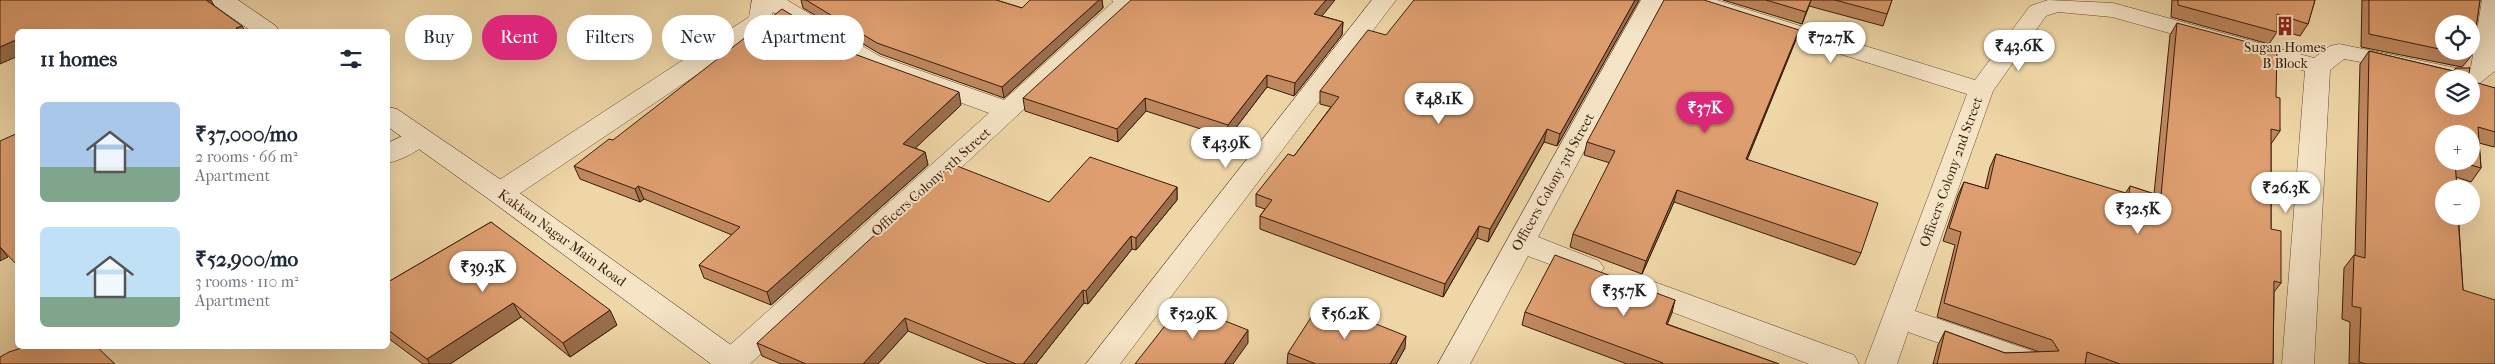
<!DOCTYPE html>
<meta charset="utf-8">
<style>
body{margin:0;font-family:"IM FELL French Canon",serif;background:#f6f6f7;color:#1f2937;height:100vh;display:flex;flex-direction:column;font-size:19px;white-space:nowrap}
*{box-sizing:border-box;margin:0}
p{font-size:16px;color:#747a83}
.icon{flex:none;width:28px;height:28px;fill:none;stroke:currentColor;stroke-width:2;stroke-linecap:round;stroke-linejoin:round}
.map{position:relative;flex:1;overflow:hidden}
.side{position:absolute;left:15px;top:29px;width:375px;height:320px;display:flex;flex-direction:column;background:#fff;border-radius:8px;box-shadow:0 5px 20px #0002}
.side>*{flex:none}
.top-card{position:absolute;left:405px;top:15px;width:475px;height:45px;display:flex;gap:10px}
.controls{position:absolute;left:2435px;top:15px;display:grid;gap:10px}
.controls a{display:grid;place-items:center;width:45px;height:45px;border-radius:50%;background:#fff;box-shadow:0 5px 20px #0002;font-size:25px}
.price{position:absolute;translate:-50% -42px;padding:0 11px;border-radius:18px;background:#fff;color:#222;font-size:16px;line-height:32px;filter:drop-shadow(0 1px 2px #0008)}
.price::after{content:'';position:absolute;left:50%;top:30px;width:15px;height:11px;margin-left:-8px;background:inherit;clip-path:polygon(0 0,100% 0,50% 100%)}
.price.current{background:#db2777;color:#fff}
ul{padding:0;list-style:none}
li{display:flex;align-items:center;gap:15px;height:125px;padding:0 25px}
li span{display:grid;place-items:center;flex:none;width:140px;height:100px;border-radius:8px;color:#555}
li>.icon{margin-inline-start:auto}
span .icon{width:60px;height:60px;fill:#fffc;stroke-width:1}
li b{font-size:21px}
h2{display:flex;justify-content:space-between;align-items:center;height:60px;padding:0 25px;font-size:21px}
.tag{padding:0 18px;border-radius:22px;background:#fff;box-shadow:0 5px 20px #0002;font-size:18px;line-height:45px}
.tag.current{background:#db2777;color:#fff}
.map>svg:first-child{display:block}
</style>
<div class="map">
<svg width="2495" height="364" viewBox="0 0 2495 364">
<rect width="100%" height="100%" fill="#efd6a7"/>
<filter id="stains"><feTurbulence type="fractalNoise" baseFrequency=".004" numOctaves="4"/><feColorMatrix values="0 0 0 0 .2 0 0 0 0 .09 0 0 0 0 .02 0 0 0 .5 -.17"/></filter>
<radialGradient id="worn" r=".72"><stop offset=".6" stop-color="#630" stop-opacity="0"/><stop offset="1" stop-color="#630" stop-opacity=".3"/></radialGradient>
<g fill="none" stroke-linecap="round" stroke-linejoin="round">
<defs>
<path id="street" d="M752,0H787L879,56L1004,100L1113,2L1112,0H1136L1137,4L750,364H717L721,353L989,113L861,66L773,12L768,25L750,39L510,200L500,202L490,200L486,193L490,186L749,17Z
M1372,0H1396L1120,364H1086Z
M1641,0H1665L1538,237L1599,261L1604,268L1599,275L1589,279L1528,256L1470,364H1438Z
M1681,0H1717L1975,80L2030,6L2048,0L2113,3L2314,58L2330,46L2339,44L2466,70L2471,67L2482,0H2495V71L2480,83L2471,86V79H2444V82L2378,65L2344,59L2330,70L2314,364H2282L2305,71L2112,17L2058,12L2046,16L1993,91L1915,311L2044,355L2049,364H1998L1908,332L1897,364H1865L1967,94L1685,5Z
M419,128L428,131L432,137C424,149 402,160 388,163V143Z
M1641,277L1854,355L1859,364H1809L1630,296L1626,288L1630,280Z"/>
<path id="secondary" d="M210,0H238L276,26L279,31H251L214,5Z
M388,107L397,109L510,186L745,355L750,364H711L490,200L388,127Z"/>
</defs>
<use href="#street" stroke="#664b32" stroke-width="1"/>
<use href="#secondary" stroke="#391d0b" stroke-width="1"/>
<use href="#street" fill="#f5e4c6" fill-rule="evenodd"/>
<use href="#secondary" fill="#f5e4c6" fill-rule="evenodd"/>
</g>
<path fill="#bf885f" stroke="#391d0b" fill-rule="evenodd" d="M801,0H996L1022,8L1030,0H1102L1103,8L1004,98L880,54L803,8Z
M1639,0L1557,146L1544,142L1488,242L1477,238L1443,297L1260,229V216L1265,209L1256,206V194L1294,156L1331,107L1320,104V91L1386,35Z
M1723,0H1892L1883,26L1809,6L1802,24Z
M2172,0H2315L2308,24L2300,36L2277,29V32L2269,44L2171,17Z
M2362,0H2480L2472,55L2462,67L2361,47ZM2444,24L2471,51H2444Z
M1322,16L1343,22L1342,35L1294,96L1267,87L1228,138L1146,111L1118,142L1025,111L1023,98Z
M2177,23L2276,97L2280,131L2271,144V229L2281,283L2274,292L2273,364H1933L1938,345L1945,331L2005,353L2040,352L1937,317L1955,245L1943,241L1958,195L1964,182L1985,188L1990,167L1996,154L2125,194L2130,186L2154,194L2170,35Z
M1795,42L1747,160L1861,253L1855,265L1674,202L1642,274L1570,247L1573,234L1610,163L1584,155L1587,142Z
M2369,51L2453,71L2470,68L2444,79L2495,88V145L2494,147L2479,143L2481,168L2471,182L2456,177L2463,290L2495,364H2349L2350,322L2342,319L2344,268L2354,255H2355L2360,64Z
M857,55L961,105L915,148L925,152L928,165L771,305L704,278L699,265L732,235L644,199L640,202L580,179L574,166L613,140Z
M1177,187V200L1136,250L1132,249L1088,304L1084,303L1036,364H988L908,331L878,364H781L762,356L757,343L1049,202Z
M491,222L617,325L570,357L521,317L450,364H423L388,338V282Z
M1675,300L1667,324L1779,364H1627L1522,325L1525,312Z
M1405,348L1396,364H1287L1288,353Z"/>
<path fill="#9b6f4e" stroke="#391d0b" d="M205,0H211L216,9Z
M1099,0H1102L1103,8L1004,98L1002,87Z
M1326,0H1335L1314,26V14Z
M1635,0H1639L1557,146L1560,134Z
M1811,0L1809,6L1802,24L1806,12Z
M1343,22L1342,35L1294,96L1295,83Z
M242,26L245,31H237L236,28Z
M1799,30L1795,42L1742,172L1746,159Z
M18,39V56L0,64V47Z
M1267,75V87L1228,138V125Z
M959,92L961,105L906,157L903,144Z
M1145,98L1146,111L1118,142L1117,129Z
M1547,129L1544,142L1488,242L1490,229Z
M925,152L928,165L771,305L767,292Z
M638,186L644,199L640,202L635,189Z
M1177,187V200L1136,250V238Z
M1677,190L1674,202L1642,274L1646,261Z
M1479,226L1477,238L1443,297L1445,284Z
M1131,236L1132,249L1088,304L1086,291Z
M0,247L8,257L0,261Z
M1083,290L1084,303L1036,364H1023Z
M1675,300L1672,313L1662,337L1666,324Z
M513,303L521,317L450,364H430L427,359Z
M610,310L617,325L570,357L563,343Z
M905,318L908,331L878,364H863Z
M1248,330V343L1233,364H1224Z
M1406,336L1405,348L1396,364H1390Z"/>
<path fill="#de9e6f" stroke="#391d0b" d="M0,0H206L242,26L236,28L240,31H18V39L0,47Z
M806,0H996L1022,8L1030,0H1099L1002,87L877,43Z
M1131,0H1326L1314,14L1343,22L1295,83L1267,75L1228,125L1145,98L1117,129L1023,98Z
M1414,0H1635L1560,134L1547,129L1490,229L1479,226L1445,284L1260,216L1272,200L1256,194L1288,154L1294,156L1339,97L1320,91L1368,30L1386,35Z
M1664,0H1704L1799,30L1746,159L1878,203L1861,253L1677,190L1646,261L1573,234L1615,151L1587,142Z
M1766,0H1811L1806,12Z
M1835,0H1892L1887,14Z
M2178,0H2315L2308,24L2277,14V32L2178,5Z
M2369,0H2480L2472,55L2452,51H2471V24H2444V50L2369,34Z
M782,9L857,55L959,92L903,144L925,152L767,292L699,265L740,227L638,186L635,189L574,166L609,139L613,140Z
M2177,23L2277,50L2276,97L2280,98V131L2271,129V229L2281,231V283L2274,281L2273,364H2120L2087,352L2085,364H1937L1945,331L2005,353L2059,351L2052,340L1944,303L1961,232L1949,228L1964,182L1988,189L1996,154L2129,194L2130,186L2161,196Z
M2369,51L2453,71L2456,68H2470L2468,79H2444V106H2471V81L2495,88V132L2478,127L2481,168L2457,161H2471V134H2444V161H2455L2457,189H2444V216H2458L2463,290L2495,300V364H2366L2359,362L2361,308L2352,306L2354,255L2365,258Z
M18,133V266L0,247V141Z
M1090,157L1177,187L1136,238L1131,236L1086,291L1083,290L1023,364H1016L905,318L863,364H806L757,343L952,164L1049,202Z
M491,222L610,310L563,343L513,303L427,359L388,330V282Z
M1555,255L1675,300L1666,324L1779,364H1662L1663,363L1525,312Z
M1321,302L1406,336L1390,364H1316L1288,353Z
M1182,304L1248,330L1224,364H1135Z
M24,346H96L115,364H0V357L9,352L21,348Z"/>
<defs>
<symbol id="building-bare" viewBox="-9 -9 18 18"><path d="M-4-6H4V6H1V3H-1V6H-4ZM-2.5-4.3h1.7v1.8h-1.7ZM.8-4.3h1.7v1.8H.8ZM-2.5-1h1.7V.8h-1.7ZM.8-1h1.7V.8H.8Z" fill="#8f2418" stroke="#f5e4c6" stroke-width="2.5" paint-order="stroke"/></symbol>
</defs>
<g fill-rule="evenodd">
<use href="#building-bare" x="2271" y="12" width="28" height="28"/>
</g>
<g text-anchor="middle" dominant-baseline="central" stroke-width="4" stroke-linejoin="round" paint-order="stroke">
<g font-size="14" fill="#391d0b" stroke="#f5e4c6">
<text x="2285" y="47">Sugan Homes<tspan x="2285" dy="16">B Block</tspan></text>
</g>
<g font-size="14" fill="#391d0b" stroke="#f5e4c6">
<text transform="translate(1951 172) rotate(-70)">Officers Colony 2nd Street</text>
<text transform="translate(931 182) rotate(-42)">Officers Colony 5th Street</text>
<text transform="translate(1553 182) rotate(-61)">Officers Colony 3rd Street</text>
<text transform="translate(562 238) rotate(36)">Kakkan Nagar Main Road</text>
</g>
</g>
<rect width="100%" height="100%" filter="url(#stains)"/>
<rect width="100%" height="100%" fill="url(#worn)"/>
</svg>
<div class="controls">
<a><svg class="icon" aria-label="locate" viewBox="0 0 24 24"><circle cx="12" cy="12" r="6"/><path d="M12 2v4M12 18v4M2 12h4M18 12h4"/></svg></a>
<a><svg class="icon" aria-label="layers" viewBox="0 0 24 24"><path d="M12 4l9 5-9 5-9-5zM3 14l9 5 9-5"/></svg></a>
<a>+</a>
<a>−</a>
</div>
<b class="price" style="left:1831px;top:64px">₹72.7K</b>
<b class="price" style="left:2019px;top:72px">₹43.6K</b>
<b class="price" style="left:1439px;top:125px">₹48.1K</b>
<b class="price current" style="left:1705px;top:134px">₹37K</b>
<b class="price" style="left:1226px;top:169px">₹43.9K</b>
<b class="price" style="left:2286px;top:214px">₹26.3K</b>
<b class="price" style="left:2138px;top:235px">₹32.5K</b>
<b class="price" style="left:483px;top:293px">₹39.3K</b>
<b class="price" style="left:1624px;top:317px">₹35.7K</b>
<b class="price" style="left:1193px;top:340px">₹52.9K</b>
<b class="price" style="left:1345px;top:340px">₹56.2K</b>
<div class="top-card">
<a class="tag">Buy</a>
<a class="tag current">Rent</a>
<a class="tag">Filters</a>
<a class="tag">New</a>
<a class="tag">Apartment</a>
</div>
<section class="side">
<h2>11 homes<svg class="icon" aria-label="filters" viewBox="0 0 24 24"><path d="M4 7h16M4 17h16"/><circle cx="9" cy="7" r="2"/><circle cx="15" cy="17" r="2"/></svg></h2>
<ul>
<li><span style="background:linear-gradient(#a9c7e8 65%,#7fa58c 0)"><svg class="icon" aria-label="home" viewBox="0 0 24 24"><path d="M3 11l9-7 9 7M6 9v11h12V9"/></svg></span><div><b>₹37,000/mo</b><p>2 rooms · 66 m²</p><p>Apartment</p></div></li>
<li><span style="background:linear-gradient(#bfe0f5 70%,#7fa58c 0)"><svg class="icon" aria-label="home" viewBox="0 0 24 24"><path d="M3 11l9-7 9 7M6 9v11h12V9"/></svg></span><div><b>₹52,900/mo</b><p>3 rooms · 110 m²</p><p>Apartment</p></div></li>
</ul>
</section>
</div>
